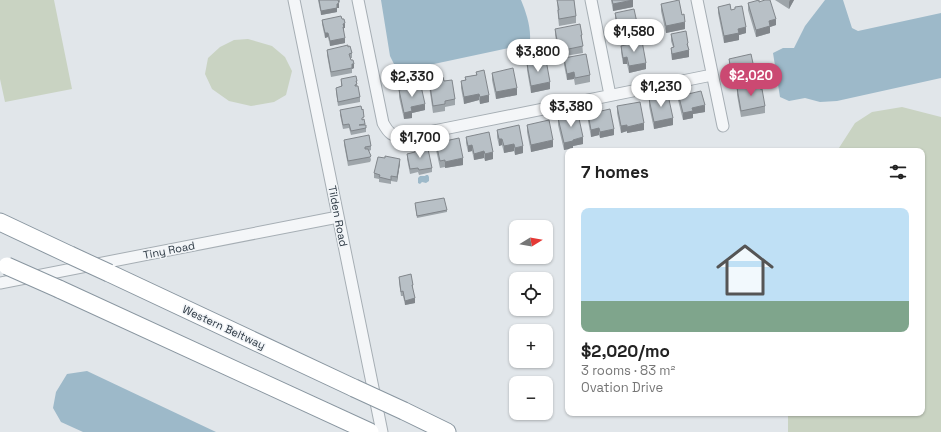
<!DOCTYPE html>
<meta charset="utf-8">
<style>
body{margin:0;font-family:"Space Grotesk",sans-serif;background:#f6f6f6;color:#222;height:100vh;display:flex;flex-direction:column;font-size:15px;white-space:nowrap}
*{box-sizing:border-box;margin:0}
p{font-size:13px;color:#767676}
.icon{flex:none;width:22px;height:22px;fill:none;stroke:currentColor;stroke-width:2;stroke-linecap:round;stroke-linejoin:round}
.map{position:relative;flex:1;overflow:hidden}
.side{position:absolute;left:565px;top:148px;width:360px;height:268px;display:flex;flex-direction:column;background:#fff;border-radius:8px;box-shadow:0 1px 3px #0004}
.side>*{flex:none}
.needle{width:26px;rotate:79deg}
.controls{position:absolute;left:509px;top:220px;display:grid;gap:8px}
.controls a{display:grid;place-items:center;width:44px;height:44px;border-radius:8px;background:#fff;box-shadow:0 1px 3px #0004;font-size:20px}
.price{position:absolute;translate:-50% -34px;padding:0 9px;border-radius:14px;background:#fff;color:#222;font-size:13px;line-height:26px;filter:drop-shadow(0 1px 2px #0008)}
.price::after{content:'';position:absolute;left:50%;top:24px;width:12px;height:9px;margin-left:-6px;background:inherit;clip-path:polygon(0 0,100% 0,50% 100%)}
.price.current{background:#cb4972;color:#fff}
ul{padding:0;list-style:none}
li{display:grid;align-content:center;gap:8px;height:212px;padding:0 16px}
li+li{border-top:1px solid #e0e0e0}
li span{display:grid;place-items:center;height:124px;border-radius:8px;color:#555}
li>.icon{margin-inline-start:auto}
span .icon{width:72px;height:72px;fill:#fffc;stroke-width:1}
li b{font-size:17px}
h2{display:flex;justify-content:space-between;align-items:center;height:48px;padding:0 16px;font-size:17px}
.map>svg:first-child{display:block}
</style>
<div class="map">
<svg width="941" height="432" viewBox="0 0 941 432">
<rect width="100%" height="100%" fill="#e1e6ea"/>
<path fill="#c9d3c2" d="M0,0H54L72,89L5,102L0,79Z
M248,39L272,46L285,57L292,71L286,95L274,102L251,106L229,101L212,89L205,74L208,58L220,47L234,40Z
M902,107L941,117V432H788V413H922V151H837L855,123L872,112Z"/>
<path fill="#9db9c9" d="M381,0H521C526,12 531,27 530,40L525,44L513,47L401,71L395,66L390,56Z
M825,0H843L852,28L858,31L941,13V78L837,101L820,102L805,98L789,101L780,97L773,53L783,48H794L805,26Z
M426,175H428L429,177V181L426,183L422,182L420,184L418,183V178L420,176H425Z
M87,371L216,432H83L61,422L53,408L56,392L67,374Z"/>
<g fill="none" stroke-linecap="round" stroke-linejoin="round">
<defs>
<path id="minor" d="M294,0L382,432
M358,0L383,123C389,134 392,136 404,137L712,75
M591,0L610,95
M697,0L723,126
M0,283L338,217"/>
<path id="highway" d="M0,222L70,255
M109,273L354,388
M59,289L370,432
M404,411L447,432"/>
</defs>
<use href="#minor" stroke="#a6aeb4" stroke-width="13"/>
<use href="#highway" stroke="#8996a0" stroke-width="19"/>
<use href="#minor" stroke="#f4f6f8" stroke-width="11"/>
<use href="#highway" stroke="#fff" stroke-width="17"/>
<defs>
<path id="highway-bridge" d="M70,255L109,273
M7,266L59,289
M354,388L404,411"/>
</defs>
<use href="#highway-bridge" stroke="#8996a0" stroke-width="19" stroke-linecap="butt"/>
<use href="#highway-bridge" stroke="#fff" stroke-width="17"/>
</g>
<path fill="#9ea5aa" d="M318,0H340V2H338L339,8H337V12L321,15Z
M557,0H574L576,16V23L559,26L558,17Z
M611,0H633V7L613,11Z
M775,0H794L789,9Z
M759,2L776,25L770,27V33L756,37L748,10V3Z
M661,4L685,29L666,33L661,11Z
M718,7L731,10L746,33L739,35V40L724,43L718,13Z
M615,13L639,39L620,42L615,20Z
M342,19L345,28H344L343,32L345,43L330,46L328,37L325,38L322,24V20Z
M555,29L582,35V42L583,53L559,57L555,35Z
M671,34L688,43L689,57L672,60L671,54V48L673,47L671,41Z
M621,46L646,69L629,73L627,64H623L621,52Z
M348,47L352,53V58H350L354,68L352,69V73L331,77L327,55V50Z
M564,58L590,75V82L575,85L574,79L567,80L564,65Z
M729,59L754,68V75H751V83L733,87L729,66Z
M527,64L550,89L531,93L527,70Z
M476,72L489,102L480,104L479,100L464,104L461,88V81L465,80V77L476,75Z
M492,73L517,95L496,99L492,80Z
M341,79L357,81V86L360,97V102L338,106L336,92V88L341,86Z
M429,79L444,81L455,99V105L445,107V111L433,113L429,86Z
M737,88L760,89L765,106V113L741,117L737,95Z
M399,90L425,110L412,113V118L404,119L399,97Z
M678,93L688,94L705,112L693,114V118L683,120L678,100Z
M649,99L673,125L654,129L649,106Z
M617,106L644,130L627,133V131L621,133L617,113Z
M340,110L364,122L366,128V132L351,135L349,128L343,129L340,115Z
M588,114L614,135L600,138L599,135L591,137L588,121Z
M558,118L583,144L573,146V148L564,150L558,125Z
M527,125L553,147L531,152L527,132Z
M497,130L523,153L515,155L514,151L504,153L502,145L499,146L497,137Z
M466,137L493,159L485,161L484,158L474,160L472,151L468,152L466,143Z
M344,140L371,146V150L369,151L371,160L370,162L348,166L344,144Z
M436,143L463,165L445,168V167L440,168L436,150Z
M415,149L432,168V172L419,175L418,172L410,174L407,159V154L415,153Z
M400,163L397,182L391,181V184L379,182V179L374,178V173Z
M415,205L447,210V212L417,218Z
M399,277L413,285V290L415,303L405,305L403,296H401L399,282Z"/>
<path fill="#81868b" d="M633,0V7L613,11V4Z
M790,0H794L789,9V2Z
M339,3V8H337V12L321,15V11Z
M776,19V25L770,27V33L756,37V30L769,21Z
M685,22V29L666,33V26Z
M345,23V28H344V32H343V24Z
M746,27V33L739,35V40L724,43V36L738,29Z
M639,32V39L620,42V36Z
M325,33H328V37L325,38Z
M345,38V43L330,46V41Z
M689,50V57L672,60V54Z
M627,57V64H623V58Z
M646,63V69L629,73V66Z
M352,64H354V68L352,69V73Z
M574,72V79L567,80V74Z
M751,77V83L733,87V80Z
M550,82V89L531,93V86Z
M517,88V95L496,99V92Z
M479,94V100L464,104V97Z
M489,95V102L480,104V97Z
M425,104V110L412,113V118L404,119V113L411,107Z
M705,105V112L693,114V118L683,120V113L692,108Z
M673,118V125L654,129V122Z
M644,123V130L627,133V127Z
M627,125V131L621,133V126Z
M599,128V135L591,137V130Z
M614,129V135L600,138V132Z
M583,137V144L573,146V148L564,150V143L573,140Z
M499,139H502V145L499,146Z
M553,140V147L531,152V145Z
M514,144V151L504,153V146Z
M472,145V151L468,152V146Z
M523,146V153L515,155V148Z
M484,151V158L474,160V154Z
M493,152V159L485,161V154Z
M463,158V165L445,168V162Z
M400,159V163L397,182V177Z
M415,298V303L405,305V301Z"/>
<path fill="#b8c0c6" stroke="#81868b" d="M319,0H338L339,3L337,4V8L321,11Z
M557,0H574L576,16L559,19L558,10H559Z
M612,0H633L613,4Z
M679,0L682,15L684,14L685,22L666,26L661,4Z
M759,0V2L765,0H770L776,19L769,21L770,26L756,30L748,3Z
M730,4L731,10L735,9V7L742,6L746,27L738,29L739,33L724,36L718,7Z
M634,9L639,32L620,36L615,13Z
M341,16L342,19H344L345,23L343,24L344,27H343L345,38L330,41L328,33H325L322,20Z
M580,24L582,35H581L583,46L559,51L555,29Z
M686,31L688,43L687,44L689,50L672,54L671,48L674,47L671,34Z
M642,41L646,63L629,66L627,57L623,58L621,46Z
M348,45V47L350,46L352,53L349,54L351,60H353L354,64H352V68L331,72L327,50Z
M586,54L590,75L575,78L574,72L567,74L564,58Z
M751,54L754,68L750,69L751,77L733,80L729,59Z
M546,60L550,82L531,86L527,64Z
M513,68L517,88L496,92L492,73Z
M484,70L489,95L480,97L479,94L464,97L461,81L466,80L465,77L477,75L476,72Z
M356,76L357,81H356L357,84L355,85V86H358L360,97L338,102L336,88L342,86L341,79Z
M443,77L444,81L452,80L455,99L445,101V104L433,106L429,79Z
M759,84L760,89H762L765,106L741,111L737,88Z
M421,86L425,104L411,107L412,111L404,113L399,90Z
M687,91L688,94L701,91L705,105L692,108L693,111L683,113L678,93Z
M668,95L673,118L654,122L649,99Z
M640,102L644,123L627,127V125L621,126L617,106Z
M361,106L362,110L363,109L364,117L362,118V120L364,119L365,124L359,125H366V128L351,131L349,124L343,125L340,110Z
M610,109L614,129L600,132L599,128L591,130L588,114Z
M578,114L583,137L573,140V141L564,143L558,118Z
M549,120L553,140L531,145L527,125Z
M519,125L523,146L515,148L514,144L504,146L502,139H499L497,130Z
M489,132L493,152L485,154L484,151L474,154L472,145L468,146L466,137Z
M369,135L371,146L365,147V149H368L371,156L370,157L348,161L344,140Z
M459,138L463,158L445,162V160L440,161L436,143Z
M424,147L425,150L428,149L432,168L419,170L418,168L410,169L407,154L415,152V149Z
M385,156L400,159L397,177L391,176V180L379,177L380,175L374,173L378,157L385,158Z
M444,198L447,210L417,216L415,203Z
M411,274L413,285H412L415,298L405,301L403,291L401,292L399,277Z"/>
<g text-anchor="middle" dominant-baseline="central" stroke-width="3" stroke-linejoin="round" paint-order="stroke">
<g font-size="11" fill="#2a3641" stroke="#f1f4f7">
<text transform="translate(338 216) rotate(79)">Tilden Road</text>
<text transform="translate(169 250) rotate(-11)">Tiny Road</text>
<text transform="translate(224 327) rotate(25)">Western Beltway</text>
</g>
</g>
</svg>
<div class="controls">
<a><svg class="needle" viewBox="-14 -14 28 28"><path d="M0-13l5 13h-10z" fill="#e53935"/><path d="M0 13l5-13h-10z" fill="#767676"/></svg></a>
<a><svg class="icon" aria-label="locate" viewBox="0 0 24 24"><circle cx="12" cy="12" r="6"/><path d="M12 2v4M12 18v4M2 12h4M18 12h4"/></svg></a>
<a>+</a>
<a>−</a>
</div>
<b class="price" style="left:634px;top:53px">$1,580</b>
<b class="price" style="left:538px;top:73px">$3,800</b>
<b class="price current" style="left:751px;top:97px">$2,020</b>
<b class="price" style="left:412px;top:98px">$2,330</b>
<b class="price" style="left:661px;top:108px">$1,230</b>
<b class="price" style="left:571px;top:128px">$3,380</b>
<b class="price" style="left:420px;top:159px">$1,700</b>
<section class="side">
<h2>7 homes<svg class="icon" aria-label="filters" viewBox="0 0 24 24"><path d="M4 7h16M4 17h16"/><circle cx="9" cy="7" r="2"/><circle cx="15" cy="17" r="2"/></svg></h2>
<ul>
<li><span style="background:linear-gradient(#bfe0f5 75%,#7fa58c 0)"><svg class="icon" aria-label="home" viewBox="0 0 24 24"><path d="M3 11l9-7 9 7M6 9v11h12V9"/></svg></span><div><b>$2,020/mo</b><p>3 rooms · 83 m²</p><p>Ovation Drive</p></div></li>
</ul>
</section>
</div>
